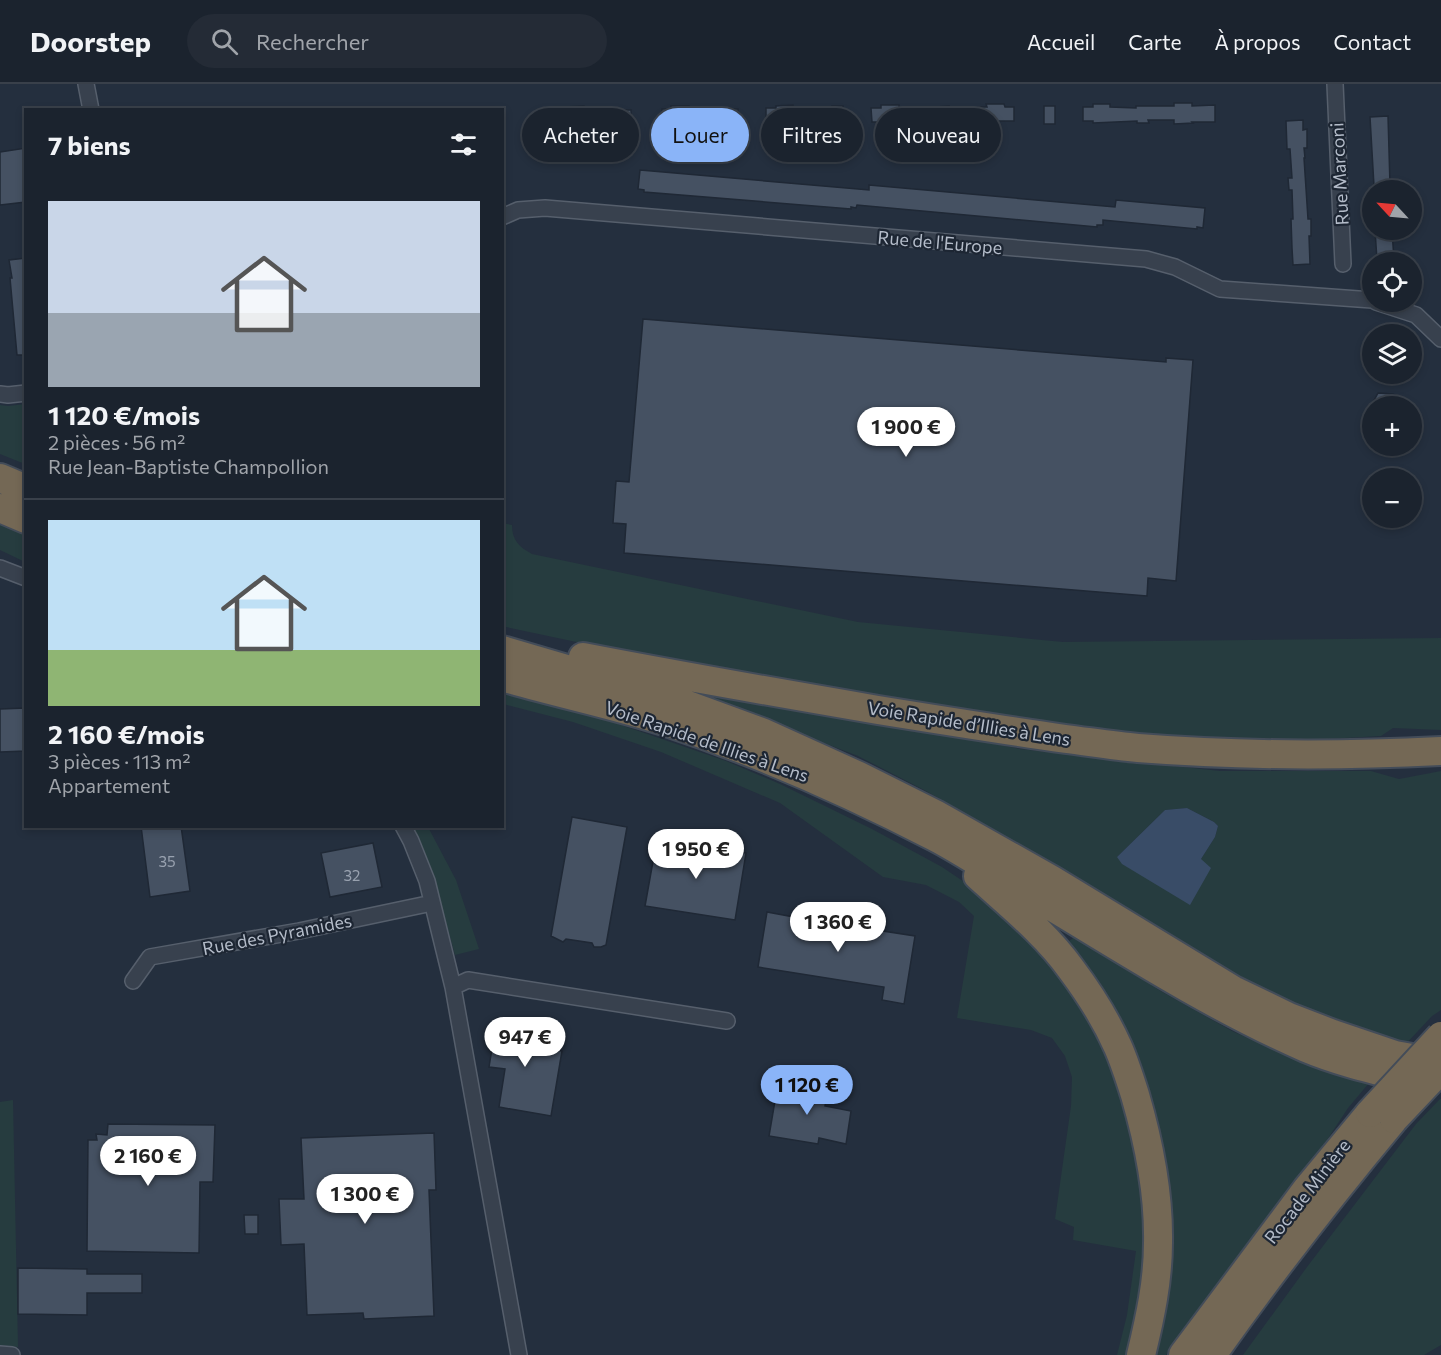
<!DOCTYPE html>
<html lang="fr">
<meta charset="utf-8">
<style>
body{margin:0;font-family:Commissioner,sans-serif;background:#242b36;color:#f1f3f6;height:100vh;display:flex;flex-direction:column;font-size:22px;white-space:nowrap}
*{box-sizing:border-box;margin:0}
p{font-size:20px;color:#a0a4aa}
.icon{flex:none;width:33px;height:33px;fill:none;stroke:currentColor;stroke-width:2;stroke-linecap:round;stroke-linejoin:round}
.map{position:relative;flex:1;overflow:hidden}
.details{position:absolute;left:24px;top:24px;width:480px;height:720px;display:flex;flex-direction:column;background:#1b232e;border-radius:0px;box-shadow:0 3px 9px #0003,0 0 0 2px #39404a}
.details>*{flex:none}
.top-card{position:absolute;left:522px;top:24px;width:570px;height:54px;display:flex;gap:12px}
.needle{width:39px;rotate:296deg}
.controls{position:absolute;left:1362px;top:96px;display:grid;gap:12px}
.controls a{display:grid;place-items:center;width:60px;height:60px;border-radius:50%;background:#1b232e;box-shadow:0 3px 9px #0003,0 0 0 2px #39404a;font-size:30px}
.price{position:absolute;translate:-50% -51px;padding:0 14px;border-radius:21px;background:#fff;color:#222;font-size:20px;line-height:39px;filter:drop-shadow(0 2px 3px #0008)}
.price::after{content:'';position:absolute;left:50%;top:36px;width:18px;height:14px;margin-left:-9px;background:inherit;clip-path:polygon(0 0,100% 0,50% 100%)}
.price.active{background:#8ab4f8;color:#111}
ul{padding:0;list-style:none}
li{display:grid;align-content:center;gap:12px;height:318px;padding:0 24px}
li+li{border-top:2px solid #39404a}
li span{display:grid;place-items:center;height:186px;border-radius:0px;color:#555}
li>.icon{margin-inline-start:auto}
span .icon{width:108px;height:108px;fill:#fffc;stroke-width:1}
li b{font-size:26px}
h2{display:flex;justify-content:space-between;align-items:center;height:72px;padding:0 24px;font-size:26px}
.tag{padding:0 21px;border-radius:27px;background:#1b232e;box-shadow:0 3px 9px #0003,0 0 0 2px #39404a;font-size:21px;line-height:54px}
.tag.active{background:#8ab4f8;color:#111}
header{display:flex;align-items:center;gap:36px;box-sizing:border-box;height:84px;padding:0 30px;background:#1b232e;border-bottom:2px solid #39404a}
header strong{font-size:28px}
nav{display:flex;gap:33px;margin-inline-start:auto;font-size:21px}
.search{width:420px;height:54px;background:#242b36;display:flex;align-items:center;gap:15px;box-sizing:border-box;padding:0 21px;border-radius:33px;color:#a0a4aa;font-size:22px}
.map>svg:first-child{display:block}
</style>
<header>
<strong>Doorstep</strong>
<div class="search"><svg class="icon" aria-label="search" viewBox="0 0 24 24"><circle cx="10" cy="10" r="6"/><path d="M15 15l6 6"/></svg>Rechercher</div>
<nav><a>Accueil</a><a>Carte</a><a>À propos</a><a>Contact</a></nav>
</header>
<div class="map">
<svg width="1441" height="1271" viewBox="0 0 1441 1271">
<rect width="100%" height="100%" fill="#242f3e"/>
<path fill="#263c3f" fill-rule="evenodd" d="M25,320H26L25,380L0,370V321L8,322Z
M0,437L25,448V478L0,466Z
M502,439L512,441C512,456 519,463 532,470L858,538L1063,558L1441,554V646L1393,644L1381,652L1257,659L1138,651L831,605L633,570L506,543L502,542Z
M503,606L586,629L726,677L780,700L872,745L942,783L988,814L1075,905L1111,970L1133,1030L1148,1167L1130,1271H1117L1127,1231L1136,1167L1073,1156L1074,1143L1055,1135L1071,1022L1072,993L1065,972L1052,954L1031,946L957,934L974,832L959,818L926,801L883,793L780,719L661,668L573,638L503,620Z
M697,607L848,632L1020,665L1220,687H1371L1399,695L1441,687V926L1432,932L1403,963L1297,924L1239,894L1062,785L926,707L858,672L696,610ZM1187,724L1214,738L1218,742L1215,753L1201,775L1117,773L1165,726Z
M410,743H428L456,796L479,865L455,871L434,795Z
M1076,852L1159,906L1232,947L1297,976L1336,990L1369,999L1348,1024L1327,1056L1281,1116L1166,1271H1147L1159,1078L1067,869L1069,857Z
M1440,1015H1441V1261L1424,1271H1243L1307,1183L1416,1040Z
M13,1016L18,1263L0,1261V1018Z"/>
<path fill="#394c67" d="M1187,724L1214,738L1218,742L1215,753L1201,775L1211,784L1190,821L1122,780L1117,773L1165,726Z"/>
<path fill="#455162" stroke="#1f2835" stroke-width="1.5" d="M1174,19H1192V22L1215,21V38H1192L1193,39L1174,40V36H1148L1149,39H1137V37L1093,39V37H1083V23H1093V20H1110V23L1136,24V22H1174Z
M986,20H1004L1005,23H1014V37H977V23H987Z
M793,21V24H803L804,38L766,39V24H776V22Z
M881,21H899V24H908L909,38L881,39V38H872L871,24H881Z
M584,22V25H593V40H556V25H565V23Z
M671,22H689V25H699V39H689V42H671V39H662V25H671Z
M832,22H843V39L832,40Z
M949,22V40H937V23Z
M1044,22H1055V40H1044Z
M727,25H738V41H726Z
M620,26H631L632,43H620Z
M1388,32L1390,101L1374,102L1370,33Z
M1303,36V46L1307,45V64H1304L1305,74H1304L1308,135H1311V152H1309L1310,180L1293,181L1292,164L1291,135H1293L1292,106H1289L1288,94H1292L1290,65H1287L1286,37Z
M26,64V118L0,121V68Z
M640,86L869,106V101L1115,123L1116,116L1205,124L1203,144L1197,143V145L1103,136V141H1097V143L857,121L856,124L851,123V125L644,108V106L638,105Z
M1375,146H1392L1394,176H1377Z
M26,174V271H17L10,194H12L9,176Z
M643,235L1166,278V274L1193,276L1176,497L1148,494L1147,512L624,469L626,440L613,439L616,397L629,398Z
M1378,309L1393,310L1415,322H1371Z
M26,624V667L0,668V625Z
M572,733L627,743L606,861L601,863H594L592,859L566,855L563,858L551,852Z
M141,742H181L190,807L150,813Z
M657,755L746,769L735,836L645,822Z
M373,759L382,803L330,813L321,769Z
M767,828L805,835L806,828L819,830L818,837L915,852L904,920L882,916L884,903L758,883Z
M497,934L539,941L535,962L562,967L551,1032L499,1023L505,985L489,983Z
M778,999L828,1006L825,1022L851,1027L846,1060L819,1054L818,1060L769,1052Z
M108,1040L215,1041L213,1098H200L199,1169L87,1167L88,1056H97L96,1050L107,1051Z
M434,1049L436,1106H429L434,1232L364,1235L363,1229L307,1231L304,1160L281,1161L279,1115H304L301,1054Z
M244,1131H258V1150H245Z
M18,1184L87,1185V1190H142V1209H87V1231L18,1230Z"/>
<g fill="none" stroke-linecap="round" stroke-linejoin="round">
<defs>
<path id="street" d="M86,0L91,26
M1335,0L1343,180
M502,133L518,126L545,124L1146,175L1175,183L1220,205L1372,216
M1376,218L1416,231L1441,255
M0,310L8,311L26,309
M0,484L26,494
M403,742L411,757L427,797L453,903L519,1271
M133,897L150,873L299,847L432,819
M453,903L468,896L727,937
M0,1270L12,1271"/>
<path id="highway" d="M0,394L26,405
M0,424L26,435
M502,566L682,619L764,649L859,692L935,730L1052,796L1233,906L1289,933L1333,950L1395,971L1440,979
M583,573C681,592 779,609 878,626C940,636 1003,646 1066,655C1090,658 1114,662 1138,664C1239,672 1340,672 1441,667
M502,593C556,609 611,620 664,637C758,668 848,708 935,753C958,765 979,779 1001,792C1101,851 1199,917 1306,964C1344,980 1384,988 1423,998
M978,792C1010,821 1046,850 1071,885C1089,909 1106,936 1118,963C1125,979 1130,995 1135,1011C1149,1059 1159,1108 1158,1159C1158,1197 1150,1234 1141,1271
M1183,1271L1307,1105L1370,1029
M1212,1271C1270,1189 1330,1112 1394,1035"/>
</defs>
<use href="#street" stroke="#565f6c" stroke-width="18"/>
<use href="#highway" stroke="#434c59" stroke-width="32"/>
<use href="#street" stroke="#38414e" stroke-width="15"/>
<use href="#highway" stroke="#746855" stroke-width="28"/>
<defs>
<path id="highway-bridge" d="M1370,1029L1441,952
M1394,1035L1441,985"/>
</defs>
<use href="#highway-bridge" stroke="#434c59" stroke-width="32" stroke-linecap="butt"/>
<use href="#highway-bridge" stroke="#746855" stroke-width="28"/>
</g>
<g text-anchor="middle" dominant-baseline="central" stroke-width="4.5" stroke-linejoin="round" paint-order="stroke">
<g font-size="15" fill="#98a1af">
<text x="167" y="777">35</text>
<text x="352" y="791">32</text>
</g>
<g font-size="18" fill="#b4bcc9" stroke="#1d2633">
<text transform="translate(1339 90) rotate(-93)">Rue Marconi</text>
<text transform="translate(940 158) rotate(5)">Rue de l'Europe</text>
<text transform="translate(969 639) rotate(9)">Voie Rapide d’Illies à Lens</text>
<text transform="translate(707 657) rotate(19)">Voie Rapide de Illies à Lens</text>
<text transform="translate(277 850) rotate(-11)">Rue des Pyramides</text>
<text transform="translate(1307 1107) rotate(-52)">Rocade Minière</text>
</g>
</g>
</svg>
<div class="controls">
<a><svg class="needle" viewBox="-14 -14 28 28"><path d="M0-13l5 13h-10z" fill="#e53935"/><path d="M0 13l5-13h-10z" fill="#a0a4aa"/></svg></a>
<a><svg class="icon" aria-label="locate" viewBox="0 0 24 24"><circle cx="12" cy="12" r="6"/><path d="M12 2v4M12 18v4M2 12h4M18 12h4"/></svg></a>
<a><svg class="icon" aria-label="layers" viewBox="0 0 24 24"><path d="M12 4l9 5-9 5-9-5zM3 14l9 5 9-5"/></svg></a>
<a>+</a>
<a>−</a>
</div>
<b class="price" style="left:906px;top:374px">1 900 €</b>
<b class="price" style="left:696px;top:796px">1 950 €</b>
<b class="price" style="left:838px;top:869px">1 360 €</b>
<b class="price" style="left:525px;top:984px">947 €</b>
<b class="price active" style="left:807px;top:1032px">1 120 €</b>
<b class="price" style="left:148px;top:1103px">2 160 €</b>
<b class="price" style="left:365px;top:1141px">1 300 €</b>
<div class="top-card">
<a class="tag">Acheter</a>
<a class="tag active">Louer</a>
<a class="tag">Filtres</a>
<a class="tag">Nouveau</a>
</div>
<section class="details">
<h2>7 biens<svg class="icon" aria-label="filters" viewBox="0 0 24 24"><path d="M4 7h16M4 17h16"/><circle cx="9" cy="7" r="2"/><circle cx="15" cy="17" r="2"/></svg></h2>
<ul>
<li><span style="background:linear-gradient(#c9d6e8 60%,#9aa5b1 0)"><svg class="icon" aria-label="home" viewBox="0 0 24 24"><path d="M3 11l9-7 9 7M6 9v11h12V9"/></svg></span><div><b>1 120 €/mois</b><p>2 pièces · 56 m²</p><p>Rue Jean-Baptiste Champollion</p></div></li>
<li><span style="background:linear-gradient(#bfe0f5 70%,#8fb573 0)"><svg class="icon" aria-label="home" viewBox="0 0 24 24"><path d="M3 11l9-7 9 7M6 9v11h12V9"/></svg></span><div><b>2 160 €/mois</b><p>3 pièces · 113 m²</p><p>Appartement</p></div></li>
</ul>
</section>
</div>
